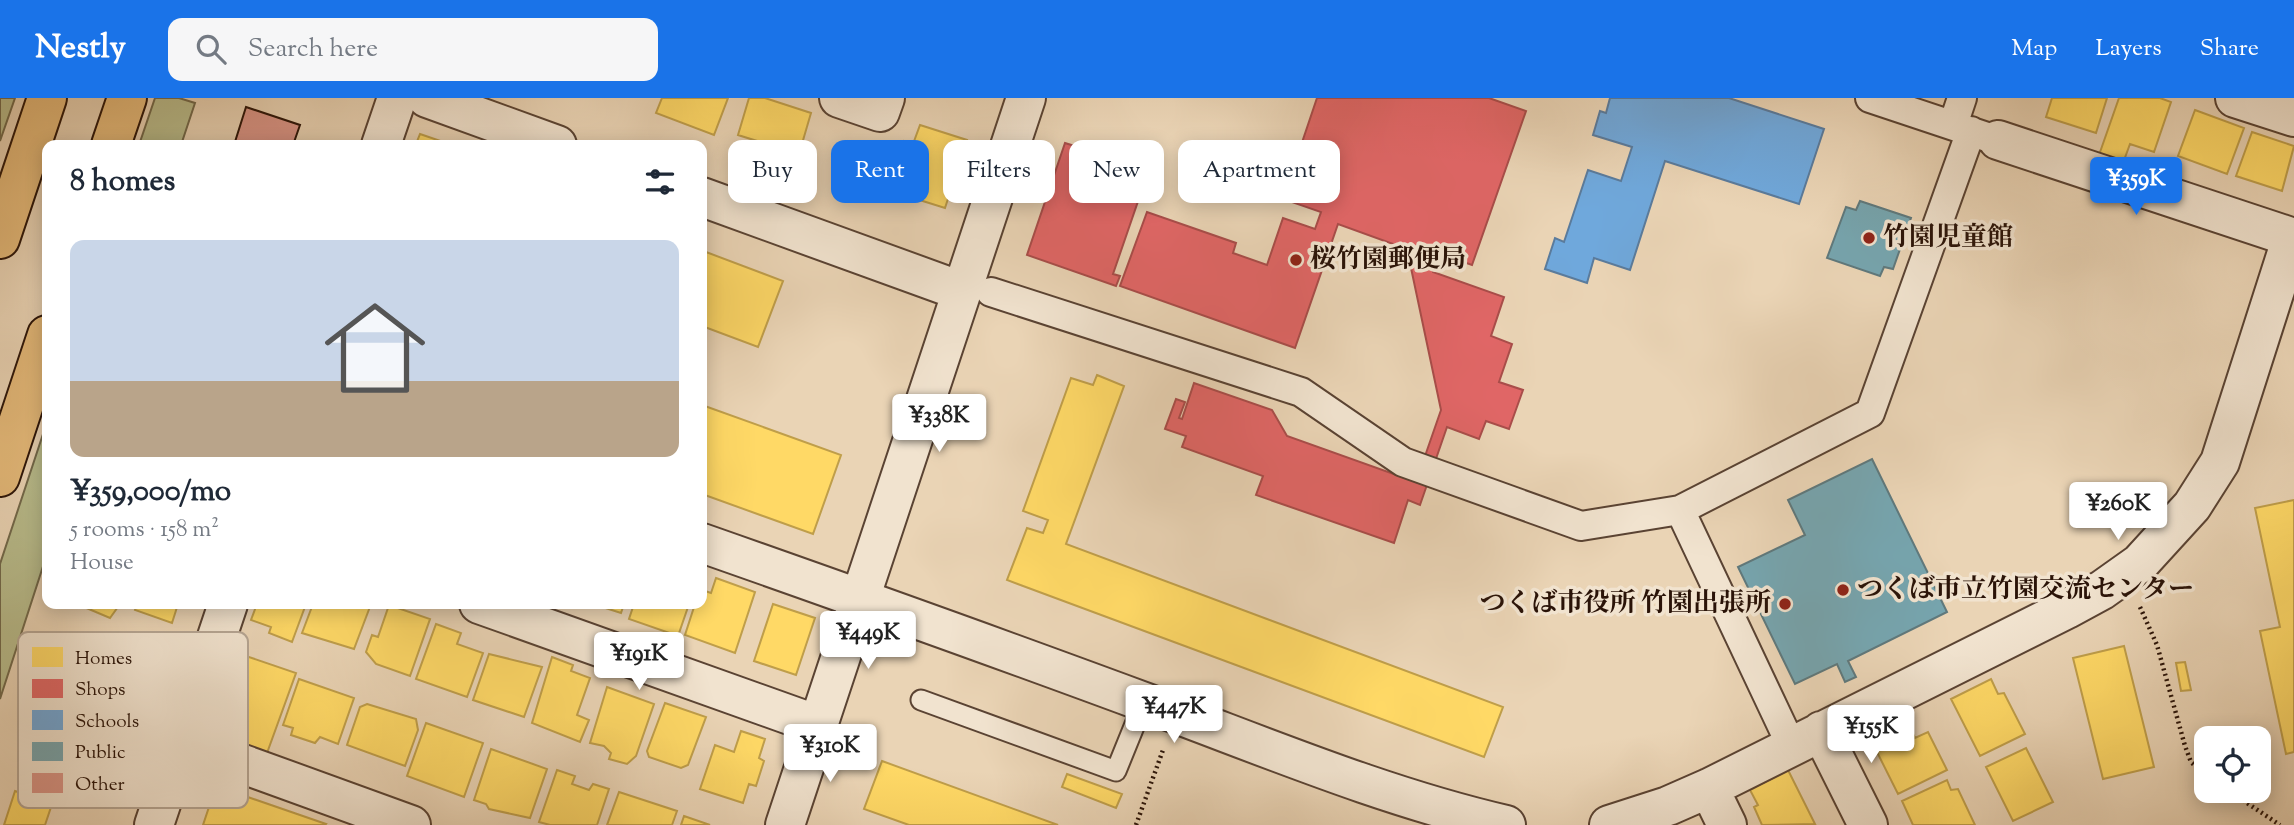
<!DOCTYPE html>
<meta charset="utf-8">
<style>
body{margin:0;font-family:"Sorts Mill Goudy","Noto Serif JP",serif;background:#f6f6f7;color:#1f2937;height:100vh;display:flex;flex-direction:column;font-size:26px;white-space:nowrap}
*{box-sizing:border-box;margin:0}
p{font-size:23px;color:#747a83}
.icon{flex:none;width:38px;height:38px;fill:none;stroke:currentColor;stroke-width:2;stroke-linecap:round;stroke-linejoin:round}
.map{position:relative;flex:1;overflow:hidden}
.drawer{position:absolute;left:42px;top:42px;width:665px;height:469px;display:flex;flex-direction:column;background:#fff;border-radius:14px;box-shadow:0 4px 18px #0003}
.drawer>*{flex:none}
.top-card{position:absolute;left:728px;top:42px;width:665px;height:63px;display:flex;gap:14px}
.fabs{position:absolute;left:2194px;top:628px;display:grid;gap:14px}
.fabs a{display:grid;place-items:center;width:77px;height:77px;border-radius:14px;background:#fff;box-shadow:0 4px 18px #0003;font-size:35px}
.price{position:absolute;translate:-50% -60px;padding:0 16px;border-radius:7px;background:#fff;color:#222;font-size:23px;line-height:46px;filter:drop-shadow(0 2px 4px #0008)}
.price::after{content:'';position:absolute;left:50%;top:42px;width:21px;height:16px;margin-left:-10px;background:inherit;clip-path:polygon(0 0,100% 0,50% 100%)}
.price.active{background:#1a73e8;color:#fff}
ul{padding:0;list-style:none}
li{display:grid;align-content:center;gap:14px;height:371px;padding:0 28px}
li+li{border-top:2px solid #e0e1e3}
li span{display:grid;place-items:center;height:217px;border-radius:14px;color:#555}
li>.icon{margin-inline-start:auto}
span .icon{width:126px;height:126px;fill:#fffc;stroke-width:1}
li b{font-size:30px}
h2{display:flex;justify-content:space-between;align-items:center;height:84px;padding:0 28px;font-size:30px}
.chip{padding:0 24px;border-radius:14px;background:#fff;box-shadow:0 4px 18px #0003;font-size:24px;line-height:63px}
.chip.active{background:#1a73e8;color:#fff}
header{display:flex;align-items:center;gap:42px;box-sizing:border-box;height:98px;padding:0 35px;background:#1a73e8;color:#fff}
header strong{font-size:33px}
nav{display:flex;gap:38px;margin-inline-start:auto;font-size:24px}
.search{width:490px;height:63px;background:#f6f6f7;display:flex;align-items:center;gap:18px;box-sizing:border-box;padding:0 24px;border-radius:14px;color:#747a83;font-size:26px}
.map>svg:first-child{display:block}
</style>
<header>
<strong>Nestly</strong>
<div class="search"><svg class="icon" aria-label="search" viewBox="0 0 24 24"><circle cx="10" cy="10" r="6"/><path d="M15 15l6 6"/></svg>Search here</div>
<nav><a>Map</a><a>Layers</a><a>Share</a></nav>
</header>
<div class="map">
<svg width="2294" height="727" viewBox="0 0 2294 727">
<rect width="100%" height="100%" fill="#ead4b5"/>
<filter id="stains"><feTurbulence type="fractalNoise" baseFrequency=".00286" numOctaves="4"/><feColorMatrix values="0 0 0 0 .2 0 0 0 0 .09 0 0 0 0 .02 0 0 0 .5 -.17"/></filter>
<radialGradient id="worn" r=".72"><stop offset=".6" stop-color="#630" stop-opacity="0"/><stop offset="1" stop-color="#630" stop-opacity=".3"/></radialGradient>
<path fill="#b8bc8c" stroke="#71684a" stroke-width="2" d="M0,0H15L0,43Z
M155,0H179L195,5L181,47H139Z
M47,324V456L0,601V466Z"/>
<path fill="#ffd966" stroke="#bf9e4a" stroke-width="2" d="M662,0H728L714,37L656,15Z
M749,0H765L811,15L799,56L738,37Z
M2052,0H2107L2096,35L2046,19Z
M2119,0H2160L2171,4L2154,54L2130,46L2123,65L2099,57Z
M2195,12L2244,30L2227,76L2178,58Z
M920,27L967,42L945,110L894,94L902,69L896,67L904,43L913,46Z
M2252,34L2294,48L2282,93L2236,78Z
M420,36L452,47H405L406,43L416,46Z
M706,154L783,183L758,249L702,228V166Z
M1097,277L1124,288L1066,446L1503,609L1484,659L1007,482L1027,430L1043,435L1048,422L1023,413L1071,280L1093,287Z
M702,307L841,357L813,436L702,396Z
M2294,402V654L2286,656L2260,533L2280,529L2255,410Z
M716,480L755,494L735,555L685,537L695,506H702V492L711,495Z
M77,506H120L110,520Z
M137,506H178L172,525L135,512Z
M257,506H306L292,544L269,535L271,529L251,522Z
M313,506H371L354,551L302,535Z
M593,506H624L621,515Z
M634,506H689L678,538L629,521Z
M773,506L815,520L796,577L754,563Z
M389,507L430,521L410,578L376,566L366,554L372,537L378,539Z
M436,526L461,535L457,546L483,555L467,599L416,581Z
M2124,548L2154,669L2103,681L2073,560Z
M489,556L542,569L524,619L473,602Z
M232,557L238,561L243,557L296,575L267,655L238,646V641L223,638V632L214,628L217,620L211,617Z
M552,559L573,567L571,573L590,580L577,617L589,622L580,644L532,625Z
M2185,564L2191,592L2181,593L2176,565Z
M299,581L354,600L338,646L320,639L315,645L291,637L293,630L283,627Z
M1991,581L1998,596L2004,595L2025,636L1980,658L1951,601Z
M607,589L654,606L636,658L627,666L609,661L611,655L604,648L590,645Z
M665,605L706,619L688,667L681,670L649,659L647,653Z
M367,606L416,621L418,632L405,668L347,647L360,609Z
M1904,617L1915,640L1928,634L1947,672L1898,696L1871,642L1896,630L1892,623Z
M426,625L483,645L464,699L407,678Z
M741,633L765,641L759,660L764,663L756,688L749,686L743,705L700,691L715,647L734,654Z
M2026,650L2053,704L2013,723L1986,669Z
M491,651L547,671L530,720L489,711L486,706L474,702Z
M882,663L1058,727H909L864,711Z
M557,672L575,678L572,686L589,692L593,686L609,691L597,727H550L539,724Z
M1788,672L1815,726L1762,727L1754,709L1758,707L1750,692Z
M1067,676L1122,696L1116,710L1062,689Z
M1947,682L1951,692L1958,691L1975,727H1913L1902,703Z
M216,688L326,726L325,727H203Z
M15,693L52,706L45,727H4Z
M619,694L677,713L672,727H607Z
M684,718L710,727H681Z"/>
<path fill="#e06666" stroke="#a94d4a" stroke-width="2" d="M1317,0H1489L1526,13L1472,167L1432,153L1430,158L1433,174L1504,199L1491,238L1512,246L1499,284L1523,292L1509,331L1486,323L1479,341L1447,329L1420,407L1408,402L1394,445L1256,397L1263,378L1182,349L1186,338L1165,331L1176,301L1185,304L1179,320L1182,321L1194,285L1272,312L1287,338L1416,384L1441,312L1407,151L1338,126L1295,250L1120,188L1147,114L1236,145L1233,155L1267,167L1283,120L1315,131L1321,114L1283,101Z
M1065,45L1084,51L1082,57L1146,80L1113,176L1120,178L1116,188L1027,157Z"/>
<path fill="#6fa8dc" stroke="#5a7b9c" stroke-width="2" d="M1610,0H1729L1824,31L1799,106L1665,63L1630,172L1594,160L1587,185L1545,171L1555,140L1564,144L1588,72L1621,83L1632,49L1593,37L1600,13L1606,15Z"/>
<path fill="#76a5af" stroke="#5f797d" stroke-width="2" d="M1860,103L1911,120L1893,171L1884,169L1880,178L1827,160L1846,109L1856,112Z
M1872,361L1947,514L1848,563L1856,579L1845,584L1837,566L1795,586L1738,469L1805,437L1788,402Z"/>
<path fill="#d99487" stroke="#2a1308" stroke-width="2" d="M246,9L300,27L293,47H234Z"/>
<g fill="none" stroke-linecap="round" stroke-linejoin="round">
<defs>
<path id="service" d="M921,602L1116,673L1144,604"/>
<path id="pedestrian" d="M1870,0L1987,39
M1953,27L1962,0
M991,194L1301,294L1403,364L1581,428L1680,412
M1791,647L1680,412L1870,315L1971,33"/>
<path id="minor" d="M839,0L880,14L885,0
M2235,0L2294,19
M1998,42L2294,140
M381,47L397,0
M702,445C853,498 1004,552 1155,608C1271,651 1385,699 1506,727
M479,506L818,627
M1821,633L1868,727
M182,644L411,727
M1709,690L1727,727
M154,727L228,506
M1609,727L1668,708L1709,690L2067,511L2102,492L2140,465L2192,408L2220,364L2292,139"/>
<path id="tertiary" d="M427,0L557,47
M702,99L961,193
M785,727L1026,0"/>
<path id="primary" d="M111,47L127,0
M0,141L47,0
M0,379L47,237"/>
</defs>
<use href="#service" stroke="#5a4333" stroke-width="23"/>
<use href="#pedestrian" stroke="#5a4333" stroke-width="32"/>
<use href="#minor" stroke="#5a4333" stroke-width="42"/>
<use href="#tertiary" stroke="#5a4333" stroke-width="42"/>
<use href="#primary" stroke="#2a1308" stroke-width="42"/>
<path stroke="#2a1308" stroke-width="4.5" stroke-dasharray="2 3.5" stroke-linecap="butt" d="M2140,509L2157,547L2185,648L2191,664L2207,679
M2229,693L2280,727
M1136,727L1163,652"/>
<use href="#service" stroke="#f1e3cf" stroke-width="19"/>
<use href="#pedestrian" stroke="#f1e3cf" stroke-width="28"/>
<use href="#minor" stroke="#f1e3cf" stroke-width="38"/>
<use href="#tertiary" stroke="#f1e3cf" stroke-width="38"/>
<use href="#primary" stroke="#e5ba7a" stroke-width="38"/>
</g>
<g fill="#8f2418" stroke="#f1e3cf" stroke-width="2.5">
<circle cx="1869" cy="140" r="7"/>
<circle cx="1296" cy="162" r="7"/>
<circle cx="1843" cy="492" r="7"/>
<circle cx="1785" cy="506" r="7"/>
</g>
<g text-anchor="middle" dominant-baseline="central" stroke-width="7" stroke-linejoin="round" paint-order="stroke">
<g font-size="26" font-weight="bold" fill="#2a1308" stroke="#f1e3cf" text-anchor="start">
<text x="1883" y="140">竹園児童館</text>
<text x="1310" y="162">桜竹園郵便局</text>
<text x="1857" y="492">つくば市立竹園交流センター</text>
<text x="1771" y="506" text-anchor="end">つくば市役所 竹園出張所</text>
</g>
</g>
<rect x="18" y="534" width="230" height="176" rx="10" fill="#f1e3cf" stroke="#b5a593" stroke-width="2"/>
<rect x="32" y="549" width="31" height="20" fill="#ffd966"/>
<rect x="32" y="581" width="31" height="19" fill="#e06666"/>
<rect x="32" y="612" width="31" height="20" fill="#6fa8dc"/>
<rect x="32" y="644" width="31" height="19" fill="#76a5af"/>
<rect x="32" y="675" width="31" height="20" fill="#d99487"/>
<g font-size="19" fill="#2a1308">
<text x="75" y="566">Homes</text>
<text x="75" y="597">Shops</text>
<text x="75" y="629">Schools</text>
<text x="75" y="660">Public</text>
<text x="75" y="692">Other</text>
</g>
<rect width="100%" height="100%" filter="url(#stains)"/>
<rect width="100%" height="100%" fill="url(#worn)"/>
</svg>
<div class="fabs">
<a><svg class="icon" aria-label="locate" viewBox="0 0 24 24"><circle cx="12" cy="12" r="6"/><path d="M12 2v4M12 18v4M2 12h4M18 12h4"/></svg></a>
</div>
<b class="price active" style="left:2136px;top:119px">¥359K</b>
<b class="price" style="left:939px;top:356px">¥338K</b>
<b class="price" style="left:2118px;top:444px">¥260K</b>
<b class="price" style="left:868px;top:573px">¥449K</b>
<b class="price" style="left:639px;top:594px">¥191K</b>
<b class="price" style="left:1174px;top:647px">¥447K</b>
<b class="price" style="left:1871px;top:667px">¥155K</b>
<b class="price" style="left:830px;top:686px">¥310K</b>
<div class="top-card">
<a class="chip">Buy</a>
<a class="chip active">Rent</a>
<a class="chip">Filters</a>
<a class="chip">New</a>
<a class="chip">Apartment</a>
</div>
<section class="drawer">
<h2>8 homes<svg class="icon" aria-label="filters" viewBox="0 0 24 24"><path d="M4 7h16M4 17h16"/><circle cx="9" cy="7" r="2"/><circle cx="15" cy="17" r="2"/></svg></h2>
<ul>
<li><span style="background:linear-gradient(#c9d6e8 65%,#b9a48a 0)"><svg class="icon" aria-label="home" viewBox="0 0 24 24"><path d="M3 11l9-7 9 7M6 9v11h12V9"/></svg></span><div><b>¥359,000/mo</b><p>5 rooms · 158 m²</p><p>House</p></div></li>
</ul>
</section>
</div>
